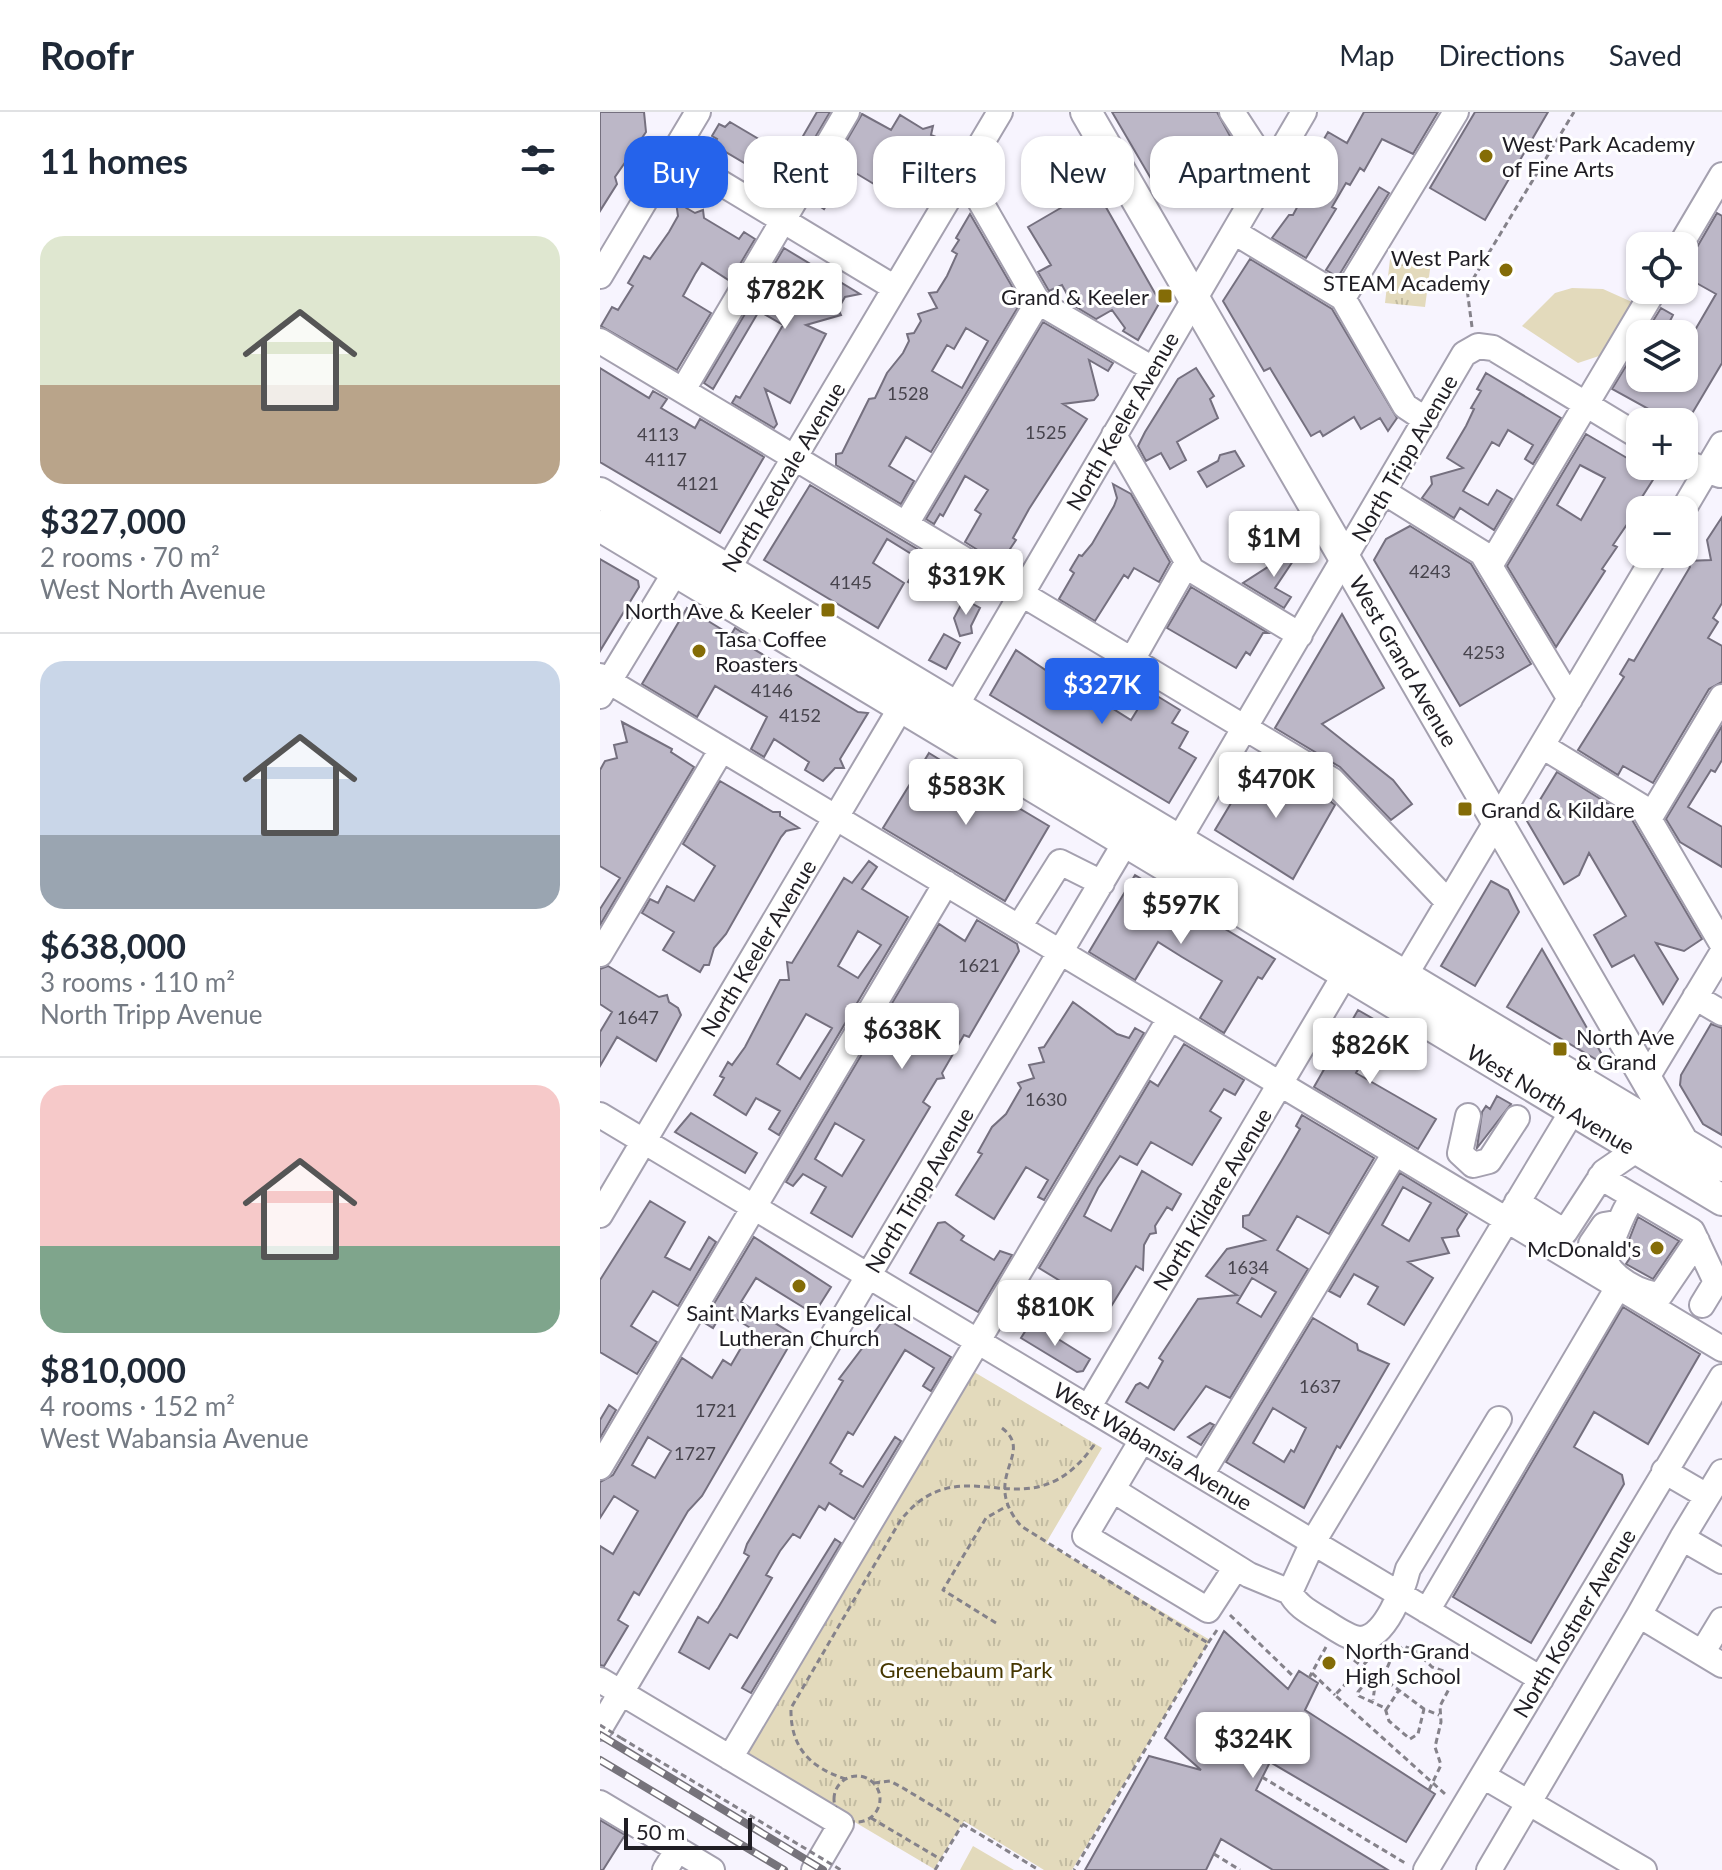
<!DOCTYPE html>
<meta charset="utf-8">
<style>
body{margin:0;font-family:Lato,sans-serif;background:#f6f6f7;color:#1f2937;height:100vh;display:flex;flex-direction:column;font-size:30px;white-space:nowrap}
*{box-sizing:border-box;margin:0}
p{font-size:26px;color:#747a83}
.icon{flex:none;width:44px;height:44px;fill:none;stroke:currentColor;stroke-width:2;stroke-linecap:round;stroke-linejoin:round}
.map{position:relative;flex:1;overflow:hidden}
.panel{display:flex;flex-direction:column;background:#fff;width:600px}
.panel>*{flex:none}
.hud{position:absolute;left:24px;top:24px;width:760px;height:72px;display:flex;gap:16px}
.controls{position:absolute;left:1026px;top:120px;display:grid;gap:16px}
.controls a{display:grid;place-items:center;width:72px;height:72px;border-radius:16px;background:#fff;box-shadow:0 2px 6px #0004;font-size:40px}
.scale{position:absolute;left:24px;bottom:20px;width:128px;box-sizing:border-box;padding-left:8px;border:4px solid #201e24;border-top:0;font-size:22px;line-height:28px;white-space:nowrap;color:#201e24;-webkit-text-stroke:6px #fff;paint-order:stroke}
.price{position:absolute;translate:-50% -68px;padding:0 18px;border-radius:8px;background:#fff;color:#222;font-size:26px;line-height:52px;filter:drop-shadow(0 2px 4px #0008)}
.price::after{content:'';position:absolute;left:50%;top:48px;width:24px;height:18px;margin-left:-12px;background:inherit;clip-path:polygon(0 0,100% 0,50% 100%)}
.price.current{background:#2563eb;color:#fff}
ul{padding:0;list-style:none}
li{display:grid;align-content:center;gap:16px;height:424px;padding:0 40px}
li+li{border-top:2px solid #e0e1e3}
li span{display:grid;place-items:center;height:248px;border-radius:24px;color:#555}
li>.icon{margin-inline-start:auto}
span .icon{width:144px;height:144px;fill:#fffc;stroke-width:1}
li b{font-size:34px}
h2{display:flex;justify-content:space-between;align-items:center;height:96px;padding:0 40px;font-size:34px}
.chip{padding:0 28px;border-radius:24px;background:#fff;box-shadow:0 2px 6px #0004;font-size:28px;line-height:72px}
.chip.current{background:#2563eb;color:#fff}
header{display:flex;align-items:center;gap:48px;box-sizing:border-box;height:112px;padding:0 40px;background:#fff;border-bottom:2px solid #e0e1e3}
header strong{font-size:38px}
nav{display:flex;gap:44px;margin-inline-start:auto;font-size:28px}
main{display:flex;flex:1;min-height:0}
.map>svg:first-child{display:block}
</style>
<header>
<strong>Roofr</strong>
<nav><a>Map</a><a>Directions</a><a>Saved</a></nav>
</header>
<main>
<section class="panel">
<h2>11 homes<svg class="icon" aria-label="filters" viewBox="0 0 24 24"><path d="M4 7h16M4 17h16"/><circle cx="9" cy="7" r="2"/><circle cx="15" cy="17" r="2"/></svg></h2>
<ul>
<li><span style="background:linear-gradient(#dfe7d0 60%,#b9a48a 0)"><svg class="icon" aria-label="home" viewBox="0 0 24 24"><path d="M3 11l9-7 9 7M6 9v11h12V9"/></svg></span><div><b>$327,000</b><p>2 rooms · 70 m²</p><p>West North Avenue</p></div></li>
<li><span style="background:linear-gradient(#c9d6e8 70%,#9aa5b1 0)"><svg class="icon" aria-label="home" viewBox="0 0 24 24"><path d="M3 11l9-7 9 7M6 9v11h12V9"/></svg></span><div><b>$638,000</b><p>3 rooms · 110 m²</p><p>North Tripp Avenue</p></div></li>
<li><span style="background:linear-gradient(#f6c9c9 65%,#7fa58c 0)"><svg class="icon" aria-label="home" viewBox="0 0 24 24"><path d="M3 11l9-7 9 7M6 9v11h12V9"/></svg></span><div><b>$810,000</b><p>4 rooms · 152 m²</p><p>West Wabansia Avenue</p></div></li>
</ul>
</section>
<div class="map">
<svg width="1122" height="1758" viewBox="0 0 1122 1758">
<defs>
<pattern id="park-tufts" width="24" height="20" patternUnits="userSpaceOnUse" patternTransform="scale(2)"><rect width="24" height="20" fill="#e3dabc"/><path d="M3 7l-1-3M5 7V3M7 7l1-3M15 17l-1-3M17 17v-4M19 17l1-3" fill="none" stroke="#c2bba1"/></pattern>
</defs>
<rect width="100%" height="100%" fill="#f7f4fe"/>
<path fill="#e3dabc" d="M972,176L1003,177L1032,190L999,244L978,251L922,214L955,181Z
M373,1734L414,1758H360Z"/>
<path fill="url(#park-tufts)" d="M790,147L831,150L825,195L785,191Z
M369,1257L502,1336L446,1431L610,1528L472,1758H444L364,1709L334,1757L140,1642Z"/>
<path fill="#bcb7c7" stroke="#75707f" stroke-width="2" fill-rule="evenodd" d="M0,0H44L46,20L15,65L17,72L0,99Z
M217,0H230L213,29L203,24Z
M512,0H617L630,24L624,28L628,35L557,77Z
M764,0H838L813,42L782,27L764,59L760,56L750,73L746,71L732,95L736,97L706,146L672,126L689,103H693L701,88L699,81L704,80L718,54L716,53L723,35L720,34L728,20L747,31Z
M875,0H948L885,108L830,76Z
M262,2L291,18L300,3L323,17L333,14L331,23L341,27L342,35L307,92L249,57L224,97L212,89Z
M130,10L199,51L185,75L114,33L117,27L112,24L119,12L125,15Z
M779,75L789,81L738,165L726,158Z
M495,76L560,190L538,228L523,219L525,216L512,198L496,207L473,193L462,173L449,179L438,160L451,153L428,115Z
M76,90L95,101L103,98L104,106L139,127L144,120L155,127L130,169L102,151L95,162L83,184L111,201L77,258L1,214L12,195L18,198L33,174L28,171L44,144L50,147L69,120L78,104Z
M1117,101L1122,104V251L1087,310H1072L1012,277L1040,231V266H1084V237L1116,182L1084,164V148L1093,142Z
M370,102L417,183L412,191L418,195L331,340L306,325L289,354L314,369L301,392L236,353V342L242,341L269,287L275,286L287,261L303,241L309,229L307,222L314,221L321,209L318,202L337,196L329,181L337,180L347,164L357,142L352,139L359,128L356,126ZM366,216L388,229L362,276L332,259L347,233L354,237Z
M184,136L260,182L245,185L238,197L241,203L206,213L226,222L190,291L165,277L177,312L174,316L132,291L136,284L140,286L183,213L159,199L113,277L104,271Z
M650,147L732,197L797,306L788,319L780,306L761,317L754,305L723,324L720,319L711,324L670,256L664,259L623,189Z
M1061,196L1073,203L1066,217L1053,209Z
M443,210L513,251L508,259L489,248L498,283L494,288L463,292L487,307L429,397L413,426L416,428L400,452L365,430L381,402L375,398L388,378L365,364L343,404L340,402L334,412L326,407Z
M0,256L49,286L53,279L67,287L61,296L95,316L100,307L164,345L120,421L0,350Z
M596,256L614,284L610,287L618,306L577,330L586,348L570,357L561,341L546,349L538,334L545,320L578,267Z
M886,261L961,306L933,352L925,347L933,333L908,318L899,334L892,330L863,379L888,393L897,378L912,387L894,418L860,396L854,406L822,386L832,372L831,365L863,356L847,346L866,314L874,297L871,296L881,279L877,277Z
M986,322L1056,363L1035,396L1040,398L1031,413L1028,411L1013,433L1017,435L1002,457L1005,459L956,535L907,454ZM980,353L1005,366L981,408L957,393Z
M635,339L644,354L607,375L598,360L618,349L620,343Z
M513,372L531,382L570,450L559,470L534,456L528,466L524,463L495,509L459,487L474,461L470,458L479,443L482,444L492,432L514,394L517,386Z
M210,373L339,450L322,478L308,470L321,448L287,427L273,451L304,471L278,516L164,448Z
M1122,405V491L1113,506L1118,510L1108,526L1122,534V570L1109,577L1053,671L1023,654L1018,663L978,638L1024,565L1020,562L1029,547L1034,549L1090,455L1087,449L1111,448L1107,428Z
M810,414L871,452L931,552L860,594L774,448L786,427Z
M705,431L675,476L691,485L684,496L643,471Z
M0,447L38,469L39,475L0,539Z
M591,475L668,521H663L650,543L646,540L636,556L567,516Z
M364,487L380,496L371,514L372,521L360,524L354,506Z
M87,496L131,523L135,516L146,523L142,530L258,600L268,601L240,647L244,656H235L223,669L205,658L209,650L174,627L164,645L151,637L167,605L115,574L97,605L42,572Z
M742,502L784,576L722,612L793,668L812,692L791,708L740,655L675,616Z
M344,522L360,531L346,557L329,548Z
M416,538L481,582L483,578L531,608L549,579L580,598L572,611L588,620L579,636L596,646L569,691L390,583Z
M22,610L72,637L71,640L94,655L0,813V797L20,766L0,754V658L5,649L17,646L14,633L27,630Z
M1122,614V648L1115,660L1111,658L1088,695L1122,715V755L1080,730L1066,707Z
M329,641L384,675L392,673V680L449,714L405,789L283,716Z
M655,651L704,679L708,671L735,693L693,767L615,718Z
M957,660L1031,706L1102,827L1084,839L1056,831L1078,867L1063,892L1034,843L1012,855L994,823L1026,804L989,741L979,763L964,772L927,709Z
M120,669L173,700H180V704L199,716L186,719L181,725L126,822L114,836L109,853H104L100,860L63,838L74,820L42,801L50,787L58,791L67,774L94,789L115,754L83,732Z
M269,749L277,755L262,777L308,805L179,1023L169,1017L180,999L156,986L146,1003L114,983L124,966L120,964L128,950L132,953L145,935L180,868H189L187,850L192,851L244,766L252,771ZM258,819L281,833L258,866L238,854ZM206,902L232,916L200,967L177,952Z
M535,763L675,847L662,867L658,865L624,921L600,906L622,869L582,845L558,830L535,868L489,840Z
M891,769L908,778L919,800L875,874L841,854Z
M377,808L417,832L419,839L369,925L364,923L342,961L344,966L337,967L323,990L330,995L252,1125L211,1101L226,1075L203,1062L193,1074L186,1070L339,812L365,829ZM235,1011L264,1028L242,1064L215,1047Z
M942,837L966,879L1009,955L907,895Z
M8,854L59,885L67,883L69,890L78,896L81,903L56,949L17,925L0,954V920L12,900L0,892V857Z
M473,890L517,922L529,926L535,916L544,921L444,1088L438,1085L448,1068L426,1055L394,1107L356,1083L382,1042L378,1040L392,1015L406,1002L421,976L418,971L434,966L429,953L444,950L439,936L444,935Z
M758,898L784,913L756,961L836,1007L818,1037L714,975Z
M1111,912L1122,916V1023L1103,1012L1080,973L1081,963Z
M584,932L644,968L635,983L624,977L610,999L621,1006L592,1053L551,1030L537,1053L520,1044L498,1076L484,1104L511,1119L542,1059L581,1082L572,1098L567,1095L555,1114L556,1121L550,1122L544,1133L543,1158L536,1154L499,1214L459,1190L470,1175L439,1156L550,969L558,974Z
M897,984L911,992L877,1036L882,1000L886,994L890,997Z
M91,1001L157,1041L145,1061L75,1020Z
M702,1003L774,1046L729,1122L697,1104L677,1138L708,1157L630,1286L606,1274L574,1318L526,1290L536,1273L540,1271L548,1276L563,1249L559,1246L598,1187L637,1183L606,1164L627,1137L665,1128L643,1115V1104L649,1103L682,1048L700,1017L696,1014ZM652,1166L676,1180L661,1205L637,1191Z
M800,1061L867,1102L857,1118L859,1124L842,1126L849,1141L808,1150L833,1166L804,1213L768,1192L778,1175L754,1162L740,1185L729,1179ZM803,1075L831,1091L809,1129L782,1113Z
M50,1089L85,1110L65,1145L90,1158L109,1125L116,1130L78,1194L53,1179L31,1214L57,1230L37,1262L0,1240V1168Z
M1038,1105L1079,1129L1053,1167L1026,1152L1035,1138L1027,1133Z
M345,1110L364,1124L361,1128L394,1148L400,1139L412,1143L378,1200L310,1161L338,1111Z
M154,1125L231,1175L214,1202L156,1166L141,1190L191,1221L193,1227L102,1384L88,1399L39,1483L34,1480L18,1508L28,1514L4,1554L0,1553V1434L13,1442L38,1399L14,1384L0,1406V1370L13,1363L82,1246L112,1266L123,1248L131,1253L152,1217L123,1199L113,1216L103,1210ZM48,1325L71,1339L55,1366L32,1353Z
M1023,1195L1100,1242L1048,1332L994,1300L974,1335L1022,1363L1024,1372L931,1531L853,1485Z
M285,1206L351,1245L331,1279L323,1274L334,1256L305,1238L253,1323L248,1320L230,1351L242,1359L240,1362L263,1375L295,1325L301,1329L254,1407L229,1391L225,1398L219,1394L200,1426L193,1422L180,1439L166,1463L172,1466L137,1526L130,1522L109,1557L79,1540L98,1505L108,1511L118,1496L149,1444L144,1441L147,1432L243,1269L239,1267Z
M713,1206L757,1232L758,1238L789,1252L740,1336L737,1334L704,1396L626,1350ZM673,1296L706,1316L694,1340L691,1338L684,1350L653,1331Z
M431,1210L490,1247L483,1259L477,1260L421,1226Z
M9,1293L16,1298L0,1326V1308Z
M610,1311L614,1313L601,1333L588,1325Z
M235,1427L241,1431L151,1581L142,1576Z
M624,1519L688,1577L699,1559L718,1571L705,1598L835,1682L806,1730L670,1650L656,1678L788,1758H673L621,1727L606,1758H485L549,1644L601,1658L565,1626Z
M0,1708L25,1723L3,1758H0Z"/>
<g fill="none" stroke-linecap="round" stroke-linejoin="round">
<defs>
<path id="minor" d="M632,0L670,58
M73,42L295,176
M364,61L438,190L553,257
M634,120L743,186L805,294L826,308
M1080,134L1122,63
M0,164L98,0
M743,186L856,0
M0,229L732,668L848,790
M83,278L247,0
M514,323L592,458L700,523
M1084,350L1120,363
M784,380L882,441L970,587
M1083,398L1122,332
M306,412L438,190
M891,452L1054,178
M119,472L400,0
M532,548L587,451
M0,564L1122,1237
M0,584L85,444
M347,609L704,0
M942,634L1042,695L1122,832
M1049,707L1122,585
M571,741L864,242L878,234L893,236L1040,325
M419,815L460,750L502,771
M0,842L122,637
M795,880L1056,442
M1095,885L1122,901
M1046,967L1122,841
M0,1003L941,1567
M868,1004L860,1041L873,1053L889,1049L917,1006
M1000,1065L1092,1119L1116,1170L1102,1193
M1033,1085C1019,1105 1016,1123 1005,1145C1006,1163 1044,1185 1061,1182L1097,1129
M917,1090L965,1120L1004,1060L1036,1038
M0,1103L309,582
M1005,1152L995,1143L991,1132L1004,1113L1016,1111
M488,1296L754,847
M899,1307L808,1457C803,1477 786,1525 761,1527C749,1527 732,1514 722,1508C709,1500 696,1493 690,1480L713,1430L982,983
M542,1328L485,1424L608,1498L636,1455
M0,1355L346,771
M1064,1359L1107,1384
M1122,1360L1082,1426L1122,1449
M601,1363L795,1041
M513,1378L649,1463L690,1480
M827,1499L1018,1175
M1039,1503L1082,1426
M1102,1541L1122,1508
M0,1568L241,1712L214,1758
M0,1616L535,714
M130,1646L570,906
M883,1664L1044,1758
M0,1691L112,1758
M65,1758L78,1737
M826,1758L1122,1265
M889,1758L1039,1503L1122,1553"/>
<path id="major" d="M486,0L1081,1027
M0,381L1122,1054
M0,414L1122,1088"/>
</defs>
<use href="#minor" stroke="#a4a0af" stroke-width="28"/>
<use href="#major" stroke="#a4a0af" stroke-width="34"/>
<path stroke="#85828a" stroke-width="3" stroke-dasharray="6 4" stroke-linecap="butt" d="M872,215L867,177L974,0
M402,1316C436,1342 379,1365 421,1414L608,1531L474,1758
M630,1503L695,1566
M396,1511L343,1478L386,1406L407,1394
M608,1531L617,1518
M754,1548L776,1566L773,1588
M768,1548L735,1583L845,1682
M712,1561L735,1583
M780,1564L824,1597
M709,1566L726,1535
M786,1598L799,1578
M21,1626L201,1734
M234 1687a23 23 0 1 1 46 0a23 23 0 1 1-46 0Z
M662,1665L805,1751
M246,1667C210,1656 190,1635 191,1596L300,1409C364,1327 429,1429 496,1330
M274,1671L290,1669L303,1676L439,1758
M829,1678L841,1653L835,1635L841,1610L840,1594L850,1575L849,1561L832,1555L815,1538L803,1534L793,1542L785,1561L766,1570L758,1580L759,1584L785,1596L789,1609L810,1627L818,1622L824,1597L839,1603
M271,1706L342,1748
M614,1742L640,1758
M335,1758L362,1713"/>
<use href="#minor" stroke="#fff" stroke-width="24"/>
<use href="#major" stroke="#fff" stroke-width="30"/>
<defs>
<path id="rail" d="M0,1623L223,1758
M0,1648L184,1758"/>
</defs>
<use href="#rail" stroke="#76737b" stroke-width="8"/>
<use href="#rail" stroke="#fff" stroke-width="5" stroke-dasharray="15" stroke-linecap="butt"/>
<path stroke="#85828a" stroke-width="3" stroke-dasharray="6 4" stroke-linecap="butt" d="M0,1613L21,1626
M201,1734L241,1758"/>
</g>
<g fill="#846c07" stroke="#fff" stroke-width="3">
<circle cx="886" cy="44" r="8"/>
<circle cx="906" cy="158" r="8"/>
<rect x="557" y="176" width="16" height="16" rx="4"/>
<rect x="220" y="490" width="16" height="16" rx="4"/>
<circle cx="99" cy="539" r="8"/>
<rect x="857" y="689" width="16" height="16" rx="4"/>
<rect x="952" y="929" width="16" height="16" rx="4"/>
<circle cx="1057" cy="1136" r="8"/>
<circle cx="199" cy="1174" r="8"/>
<circle cx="729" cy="1551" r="8"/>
</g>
<g text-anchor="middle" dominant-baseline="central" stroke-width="6" stroke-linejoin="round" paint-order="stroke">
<g font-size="18" fill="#47444d">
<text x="308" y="281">1528</text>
<text x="446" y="320">1525</text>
<text x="58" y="322">4113</text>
<text x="66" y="347">4117</text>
<text x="98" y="371">4121</text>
<text x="830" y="459">4243</text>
<text x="251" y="470">4145</text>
<text x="884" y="540">4253</text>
<text x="172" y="578">4146</text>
<text x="200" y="603">4152</text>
<text x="379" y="853">1621</text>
<text x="38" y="905">1647</text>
<text x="446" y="987">1630</text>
<text x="648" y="1155">1634</text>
<text x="720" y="1274">1637</text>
<text x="116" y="1298">1721</text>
<text x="95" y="1341">1727</text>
</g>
<g font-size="22" fill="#201e24" stroke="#fff" text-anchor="start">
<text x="902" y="31">West Park Academy<tspan x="902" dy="25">of Fine Arts</tspan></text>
<text x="890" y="145" text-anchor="end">West Park<tspan x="890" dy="25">STEAM Academy</tspan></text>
<text x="549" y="184" text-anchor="end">Grand &amp; Keeler</text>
<text x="212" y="498" text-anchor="end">North Ave &amp; Keeler</text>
<text x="115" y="526">Tasa Coffee<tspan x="115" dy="25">Roasters</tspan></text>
<text x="881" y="697">Grand &amp; Kildare</text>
<text x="976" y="924">North Ave<tspan x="976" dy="25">&amp; Grand</tspan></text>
<text x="1041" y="1136" text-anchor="end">McDonald's</text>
<text x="199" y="1200" text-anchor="middle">Saint Marks Evangelical<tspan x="199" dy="25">Lutheran Church</tspan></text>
<text x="745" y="1538">North-Grand<tspan x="745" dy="25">High School</tspan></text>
</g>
<g font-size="22" fill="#201e24" stroke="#fff">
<text transform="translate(522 309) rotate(-60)">North Keeler Avenue</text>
<text transform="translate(804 346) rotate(-60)">North Tripp Avenue</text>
<text transform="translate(183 365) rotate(-59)">North Kedvale Avenue</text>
<text transform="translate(804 549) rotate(60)">West Grand Avenue</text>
<text transform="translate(158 836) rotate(-59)">North Keeler Avenue</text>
<text transform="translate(951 987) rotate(31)">West North Avenue</text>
<text transform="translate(319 1078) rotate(-59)">North Tripp Avenue</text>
<text transform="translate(612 1087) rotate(-59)">North Kildare Avenue</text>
<text transform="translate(553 1334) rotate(31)">West Wabansia Avenue</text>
<text transform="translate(974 1511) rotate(-59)">North Kostner Avenue</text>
</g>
<g font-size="22" fill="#463700" stroke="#fff">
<text x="366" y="1557">Greenebaum Park</text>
</g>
</g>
</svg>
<div class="controls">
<a><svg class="icon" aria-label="locate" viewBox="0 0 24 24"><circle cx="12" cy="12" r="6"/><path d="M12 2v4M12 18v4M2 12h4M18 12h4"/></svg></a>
<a><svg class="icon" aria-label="layers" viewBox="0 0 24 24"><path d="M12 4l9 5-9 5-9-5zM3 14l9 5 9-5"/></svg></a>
<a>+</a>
<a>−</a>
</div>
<div class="scale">50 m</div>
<b class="price" style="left:185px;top:219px">$782K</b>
<b class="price" style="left:674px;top:467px">$1M</b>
<b class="price" style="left:366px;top:505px">$319K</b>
<b class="price current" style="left:502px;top:614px">$327K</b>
<b class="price" style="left:676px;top:708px">$470K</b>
<b class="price" style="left:366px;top:715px">$583K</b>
<b class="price" style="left:581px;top:834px">$597K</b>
<b class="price" style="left:302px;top:959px">$638K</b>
<b class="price" style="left:770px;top:974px">$826K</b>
<b class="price" style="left:455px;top:1236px">$810K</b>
<b class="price" style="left:653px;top:1668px">$324K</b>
<div class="hud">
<a class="chip current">Buy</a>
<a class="chip">Rent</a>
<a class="chip">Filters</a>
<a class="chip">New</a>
<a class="chip">Apartment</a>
</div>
</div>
</main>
